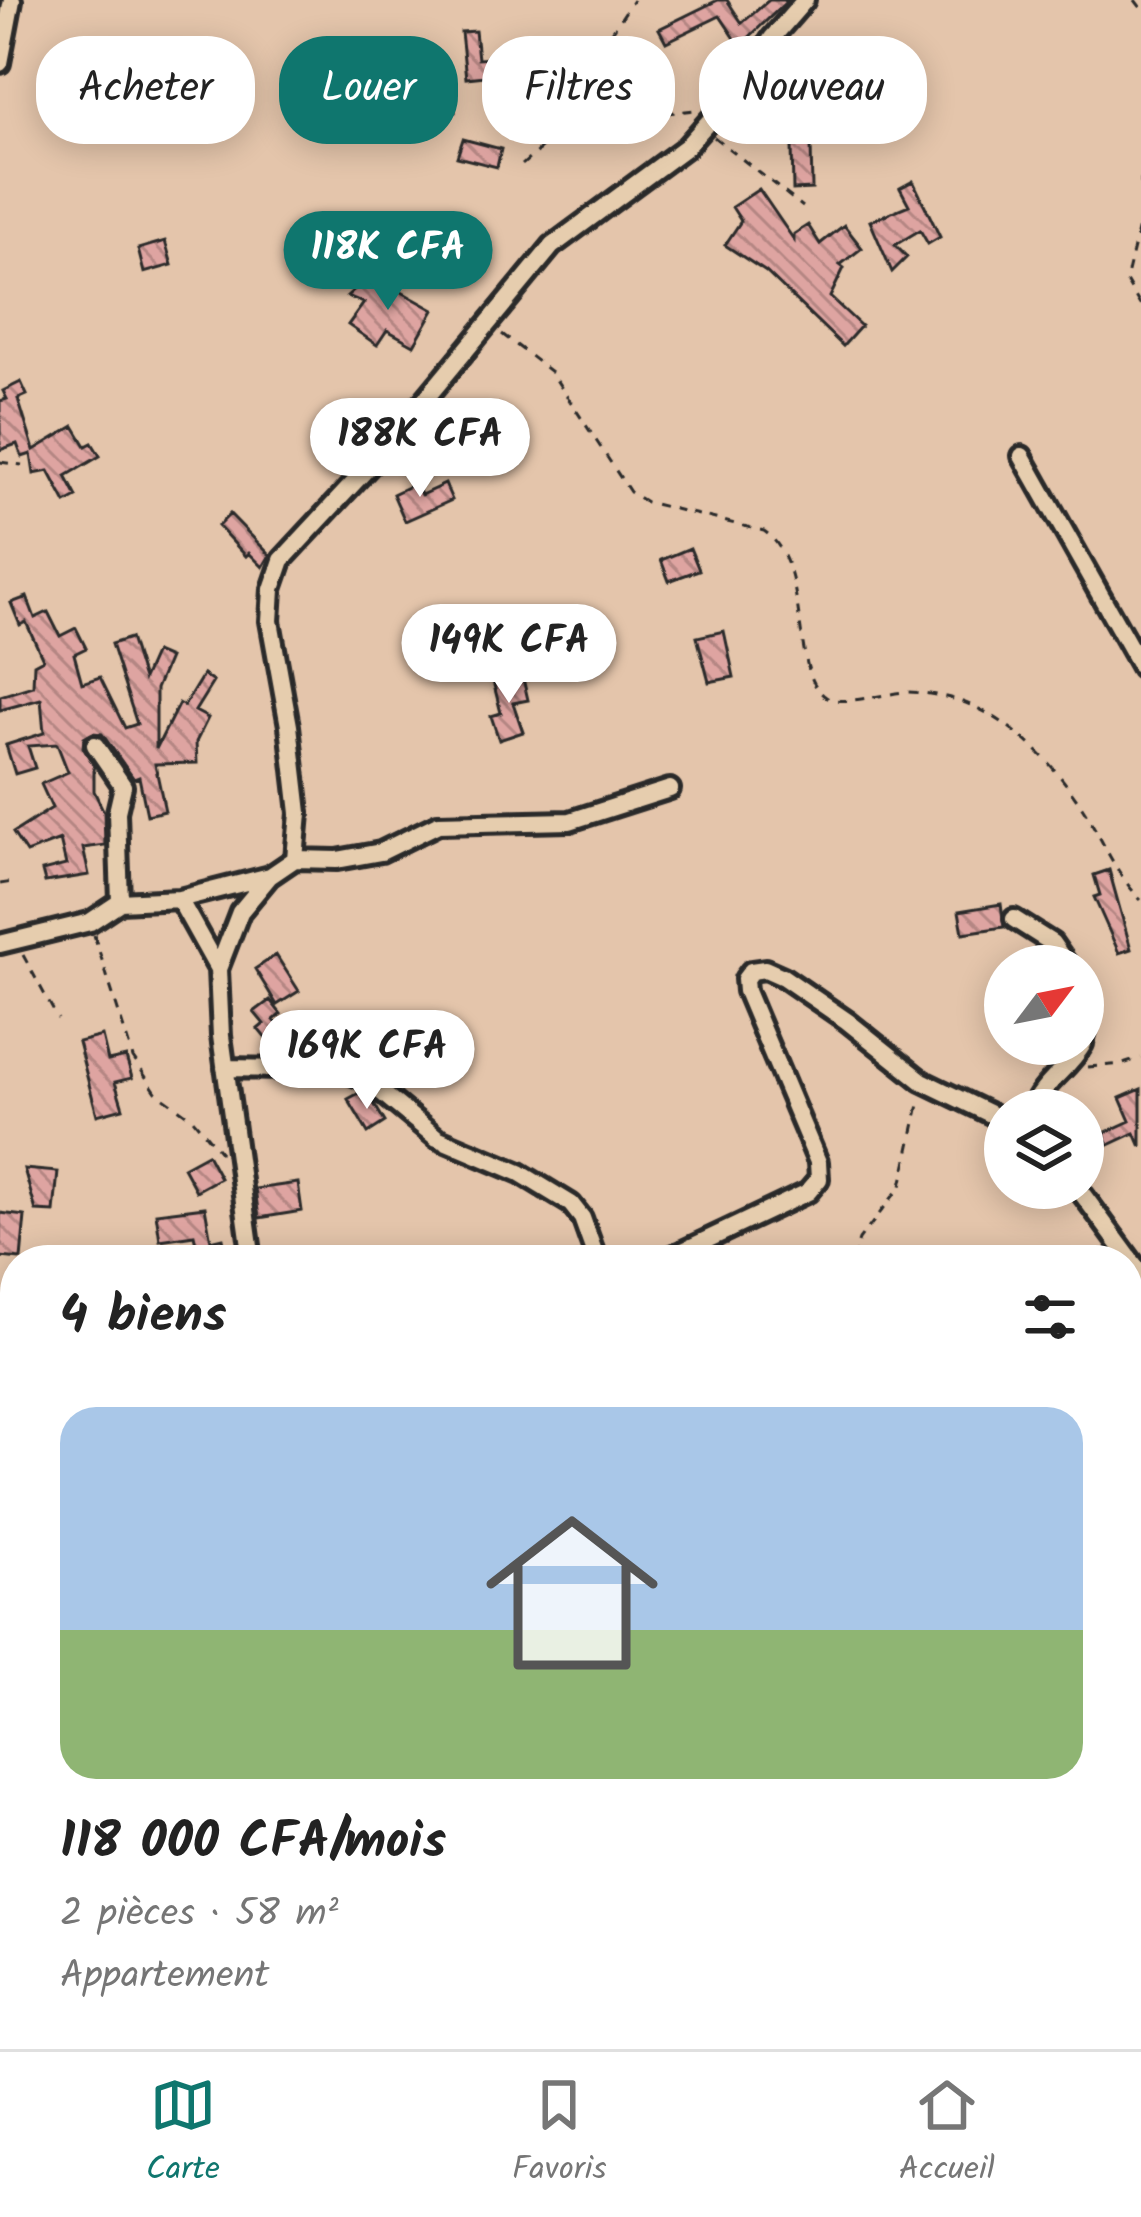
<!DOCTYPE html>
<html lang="fr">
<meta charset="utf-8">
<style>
body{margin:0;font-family:Kalam,sans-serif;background:#f6f6f6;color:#222;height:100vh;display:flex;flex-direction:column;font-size:45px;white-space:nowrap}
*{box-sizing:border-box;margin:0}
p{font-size:39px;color:#767676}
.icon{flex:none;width:66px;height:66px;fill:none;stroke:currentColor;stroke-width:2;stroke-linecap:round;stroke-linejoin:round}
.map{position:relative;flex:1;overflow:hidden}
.side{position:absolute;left:0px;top:1245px;width:1143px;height:804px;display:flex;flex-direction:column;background:#fff;border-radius:48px 48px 0 0;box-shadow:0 6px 30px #0003}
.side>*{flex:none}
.top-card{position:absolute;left:36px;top:36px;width:1071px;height:108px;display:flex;gap:24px}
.needle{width:78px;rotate:58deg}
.buttons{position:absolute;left:984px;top:945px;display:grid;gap:24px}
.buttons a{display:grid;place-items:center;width:120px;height:120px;border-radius:50%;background:#fff;box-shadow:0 6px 30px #0003;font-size:60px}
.price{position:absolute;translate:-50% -102px;padding:0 27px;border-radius:42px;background:#fff;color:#222;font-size:39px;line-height:78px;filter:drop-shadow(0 3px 6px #0008)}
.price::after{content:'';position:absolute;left:50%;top:72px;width:36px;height:27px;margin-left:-18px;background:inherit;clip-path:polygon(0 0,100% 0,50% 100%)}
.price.selected{background:#0f766e;color:#fff}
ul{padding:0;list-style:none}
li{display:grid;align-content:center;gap:24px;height:636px;padding:0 60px}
li span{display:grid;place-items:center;height:372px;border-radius:36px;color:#555}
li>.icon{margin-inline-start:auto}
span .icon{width:216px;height:216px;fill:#fffc;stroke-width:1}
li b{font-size:51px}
h2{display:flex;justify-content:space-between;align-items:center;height:144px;padding:0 60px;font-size:51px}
.pill{padding:0 42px;border-radius:48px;background:#fff;box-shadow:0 6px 30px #0003;font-size:42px;line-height:108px}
.pill.selected{background:#0f766e;color:#fff}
.dock{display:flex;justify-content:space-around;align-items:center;height:168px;border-top:3px solid #e0e0e0;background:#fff;font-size:33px;color:#767676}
.dock a{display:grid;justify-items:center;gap:6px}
.dock .selected{color:#0f766e}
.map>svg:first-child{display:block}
</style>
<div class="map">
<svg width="1141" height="2049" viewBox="0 0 1141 2049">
<defs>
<pattern id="building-back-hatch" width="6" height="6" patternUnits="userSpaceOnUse" patternTransform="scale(3)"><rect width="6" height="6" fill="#dea4a1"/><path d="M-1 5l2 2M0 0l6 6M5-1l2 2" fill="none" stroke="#b48683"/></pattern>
</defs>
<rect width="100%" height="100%" fill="#e4c5ab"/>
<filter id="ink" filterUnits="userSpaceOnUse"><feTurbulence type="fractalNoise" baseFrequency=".00833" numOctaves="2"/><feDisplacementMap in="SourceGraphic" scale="24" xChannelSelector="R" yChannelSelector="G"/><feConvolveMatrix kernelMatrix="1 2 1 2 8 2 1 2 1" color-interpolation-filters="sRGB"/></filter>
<g filter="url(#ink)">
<path fill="#e2bba8" d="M1141,1909V2049H1106L1100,2034H1128V1913Z"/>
<path fill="url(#building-back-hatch)" stroke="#2b2b2b" stroke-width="3" d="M718,0H727L742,23L769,0H788L740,46L720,16L666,42L659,29Z
M475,31L478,59L493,58L495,75L466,78L461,32Z
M428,57H441V92L453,90L455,112L412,116V111L370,112L369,88L412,86V79H428Z
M840,62L858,102L841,112L818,76Z
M109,67L119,88L63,115L53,93Z
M463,139L501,149L497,167L457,157Z
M792,144H811L812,189L793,190Z
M913,181L940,237L928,244L920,230L895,245L907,257L892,272L870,221L909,205L900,188Z
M759,189L794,240V234L808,225L820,244L844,225L862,248L840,265L844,268L830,297L861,326L843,346L766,272L725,245L741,221L732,207Z
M416,238L449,261L435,281L401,251Z
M165,241L172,265L144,273L138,249Z
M365,280L387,290L391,286L434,310L414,345L387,330L377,345L348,325L364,303L347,296Z
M21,382L27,395L18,399L34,450L74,426L86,446L92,443L100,456L66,476L77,497L66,503L49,471L34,474L31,454L22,457L17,444L0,450V401L7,399L3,391Z
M416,483L421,495L445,484L452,500L405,521L393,494Z
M230,514L270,555L263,567L249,553L246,556L218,526Z
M690,548L699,570L669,581L661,560Z
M27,597L35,618L48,612L60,636L76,628L86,648L74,654L82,683L100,677L125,728L137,724L111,644L130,638L143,679L155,652L169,658L156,689V749L179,703L184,706L203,675L213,682L195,711L208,718L196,742L197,763L155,764L165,811L147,815L139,777L134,779L102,734L93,733L84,738L83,747L94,766V791L104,812L105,845L83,848L89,875L45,882L42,871L66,865L60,840L26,853L13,833L52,808L41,784L68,772L57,744L28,746L35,768L15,774L6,745L44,733L41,699L0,710V696L33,686L34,664L43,659L26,622L20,625L11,603Z
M724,631L734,677L709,682L697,637Z
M522,674L528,700L513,703L523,732L499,740L491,716L501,713L493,681Z
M1109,870L1131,949L1119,953L1094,897L1100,895L1094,875Z
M1001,904L1004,927L963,933L959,911Z
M276,955L299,991L277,1005L255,969Z
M270,1000L281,1014L274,1020L287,1035L273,1047L258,1029L264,1024L254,1012Z
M102,1036L108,1061L126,1057L132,1078L115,1082L123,1108L97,1115L78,1042Z
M1141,1089V1147L1135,1133L1109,1145L1104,1133L1130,1121L1120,1098Z
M361,1092L373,1102L385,1122L368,1133L348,1099Z
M207,1154L220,1178L196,1191L183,1167Z
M24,1169L58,1172L54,1212L36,1211Z
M298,1183L302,1211L259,1218L255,1189Z
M205,1207L211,1241L223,1238L227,1255L200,1260L194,1235L160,1240L156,1213Z
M0,1213L25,1216L21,1259L0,1257Z
M290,2034V2049H234V2035Z"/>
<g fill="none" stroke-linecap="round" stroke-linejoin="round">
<defs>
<path id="minor" d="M0,63L12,0
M1022,456L1141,667
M95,745L123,786L117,812L120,902
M295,859L337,860L381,852L438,824L570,821L670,789
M179,899L218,969
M1014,919L1052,943L1068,966
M0,944L90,922L120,902L179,899L270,876L295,859L299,813L289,726L270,621L272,589L282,560L376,459L552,246L686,147L744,82L772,38L805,0
M1083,991L1090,1014L1083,1043
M225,1068L342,1070L368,1081L437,1138L520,1173L571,1204L582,1218L597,1260
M1032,1110C1042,1083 1069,1069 1083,1044
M1078,1188L1141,1274
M252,1260L221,1036L218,969L240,912L269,877
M664,1260L808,1192L819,1179L818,1162L746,991L745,979L751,971L765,969L783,977L847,1021L922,1081L1005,1121
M0,1495L15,1491
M1128,1893L1141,1889
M316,2034L317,2049
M856,2034L861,2049
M677,2049L713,2034"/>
</defs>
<use href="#minor" stroke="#2b2b2b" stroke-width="26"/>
<path stroke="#2b2b2b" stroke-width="3" stroke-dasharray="9 9" stroke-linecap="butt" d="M1135,0L1141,8
M576,115L586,71L633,0
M714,137L803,207
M522,165L576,117H630L694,110
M1140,305L1126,281L1141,218V178
M502,334L551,372L630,492L646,502L764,531C812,564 789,673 826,697C840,707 886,693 906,692C923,692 945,696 960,701C1013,719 1059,768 1087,815C1105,845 1116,874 1141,900
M0,462L22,465
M0,884L13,882
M94,935L133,1058L156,1092L193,1119L221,1153
M23,955L58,1019
M1088,1067L1123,1064L1141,1058
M852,1260L859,1240L901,1186L920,1100
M0,2023L16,2049
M179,2034L181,2049"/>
<use href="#minor" stroke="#e6cdae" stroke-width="16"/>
</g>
</g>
</svg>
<div class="buttons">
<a><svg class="needle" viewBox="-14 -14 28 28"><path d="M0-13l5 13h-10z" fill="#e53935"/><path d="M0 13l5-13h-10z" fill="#767676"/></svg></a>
<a><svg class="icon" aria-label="layers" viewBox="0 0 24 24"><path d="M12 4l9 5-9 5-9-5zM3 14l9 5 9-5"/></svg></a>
</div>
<b class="price selected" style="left:388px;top:313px">118K CFA</b>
<b class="price" style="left:420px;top:500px">188K CFA</b>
<b class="price" style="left:509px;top:706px">149K CFA</b>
<b class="price" style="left:367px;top:1112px">169K CFA</b>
<div class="top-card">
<a class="pill">Acheter</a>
<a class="pill selected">Louer</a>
<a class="pill">Filtres</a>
<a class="pill">Nouveau</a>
</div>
<section class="side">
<h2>4 biens<svg class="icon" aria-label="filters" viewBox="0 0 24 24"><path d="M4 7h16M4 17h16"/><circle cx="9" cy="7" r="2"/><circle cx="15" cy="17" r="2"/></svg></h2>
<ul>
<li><span style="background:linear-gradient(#a9c7e8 60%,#8fb573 0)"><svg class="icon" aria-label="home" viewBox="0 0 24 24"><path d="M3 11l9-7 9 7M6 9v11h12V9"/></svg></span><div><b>118 000 CFA/mois</b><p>2 pièces · 58 m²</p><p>Appartement</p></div></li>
</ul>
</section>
</div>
<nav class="dock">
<a class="selected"><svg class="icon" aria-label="map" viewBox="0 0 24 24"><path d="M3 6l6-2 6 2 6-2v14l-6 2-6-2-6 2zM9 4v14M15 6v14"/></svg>Carte</a>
<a><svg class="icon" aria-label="saved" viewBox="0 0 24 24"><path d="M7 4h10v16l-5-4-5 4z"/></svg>Favoris</a>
<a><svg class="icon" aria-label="home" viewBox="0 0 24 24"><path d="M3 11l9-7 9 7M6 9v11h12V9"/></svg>Accueil</a>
</nav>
